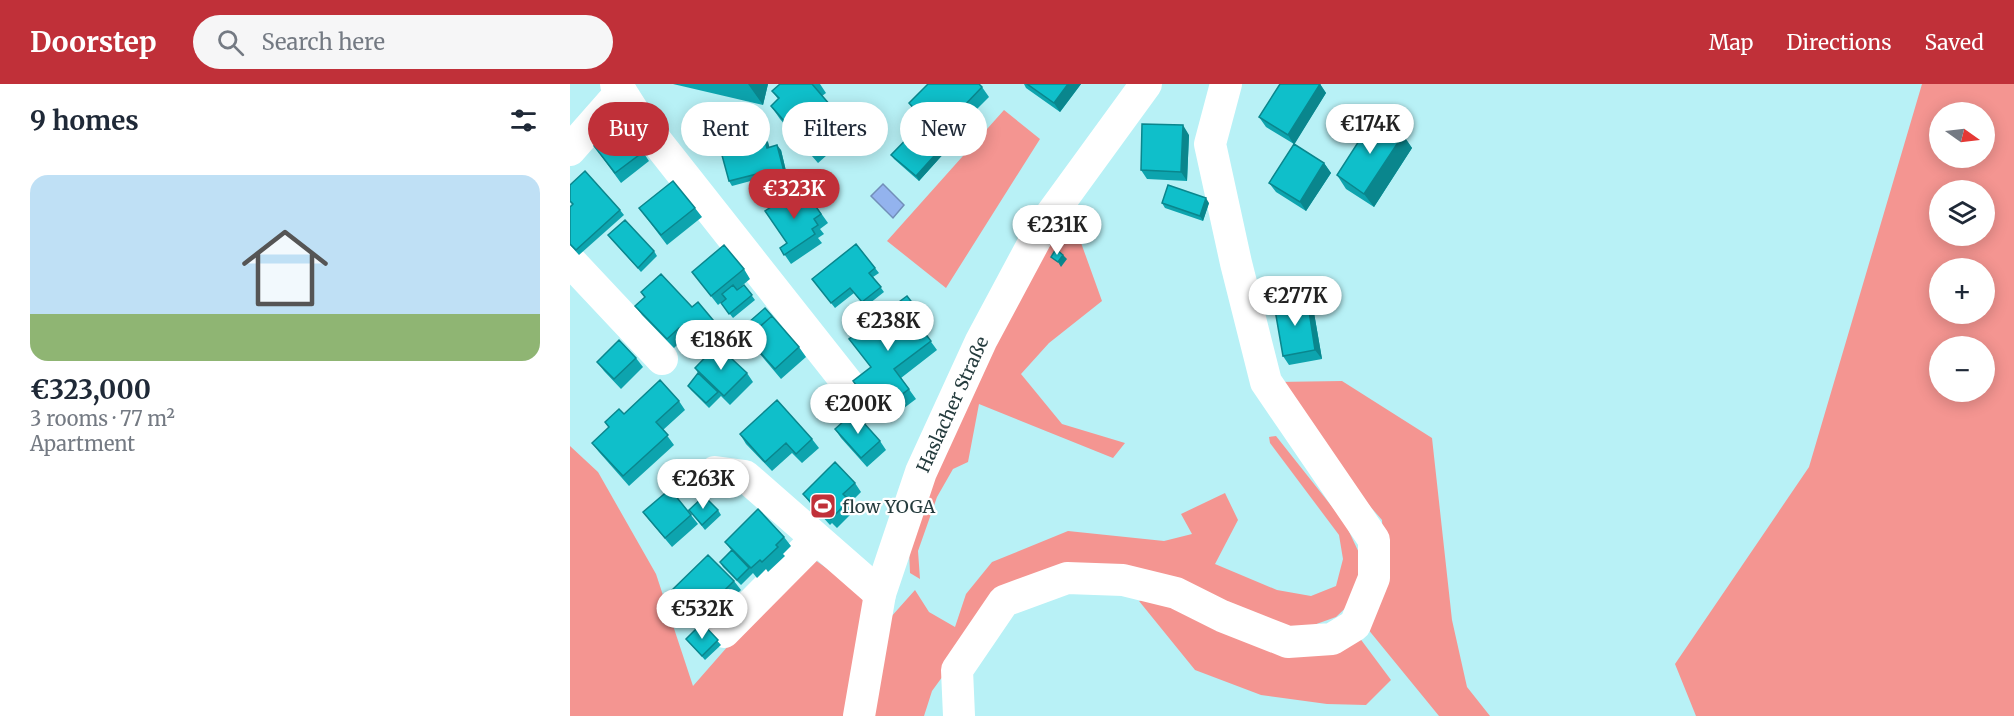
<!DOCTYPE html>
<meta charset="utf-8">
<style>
body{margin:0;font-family:Merriweather,serif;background:#f6f6f7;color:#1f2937;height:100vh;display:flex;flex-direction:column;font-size:22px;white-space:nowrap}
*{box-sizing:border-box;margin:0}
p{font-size:20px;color:#747a83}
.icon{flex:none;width:33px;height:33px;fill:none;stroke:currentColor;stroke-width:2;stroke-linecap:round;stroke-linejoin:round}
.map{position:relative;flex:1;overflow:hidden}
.side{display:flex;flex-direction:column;background:#fff;width:570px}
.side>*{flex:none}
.top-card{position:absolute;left:18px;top:18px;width:570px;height:54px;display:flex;gap:12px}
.needle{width:39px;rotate:104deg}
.tools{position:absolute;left:1359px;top:18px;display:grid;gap:12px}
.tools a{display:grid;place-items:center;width:66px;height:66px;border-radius:50%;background:#fff;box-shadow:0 3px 15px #0003;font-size:30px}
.price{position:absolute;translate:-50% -51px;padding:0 14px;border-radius:21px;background:#fff;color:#222;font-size:20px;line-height:39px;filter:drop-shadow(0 2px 3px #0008)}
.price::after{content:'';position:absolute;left:50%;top:36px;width:18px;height:14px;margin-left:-9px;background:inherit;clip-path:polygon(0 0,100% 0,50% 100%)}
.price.on{background:#c03039;color:#fff}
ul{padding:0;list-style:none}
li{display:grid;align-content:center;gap:12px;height:318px;padding:0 30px}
li span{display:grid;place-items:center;height:186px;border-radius:18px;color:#555}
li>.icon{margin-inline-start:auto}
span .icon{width:108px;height:108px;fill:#fffc;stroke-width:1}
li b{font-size:26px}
h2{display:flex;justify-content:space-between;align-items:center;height:72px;padding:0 30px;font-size:26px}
.chip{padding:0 21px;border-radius:27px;background:#fff;box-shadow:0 3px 15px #0003;font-size:21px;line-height:54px}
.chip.on{background:#c03039;color:#fff}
header{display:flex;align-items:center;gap:36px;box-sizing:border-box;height:84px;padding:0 30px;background:#c03039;color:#fff}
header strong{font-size:28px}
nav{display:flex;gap:33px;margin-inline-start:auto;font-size:21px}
.search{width:420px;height:54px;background:#f6f6f7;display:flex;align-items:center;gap:15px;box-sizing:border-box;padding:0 21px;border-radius:33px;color:#747a83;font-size:22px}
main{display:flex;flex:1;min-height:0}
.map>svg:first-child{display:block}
</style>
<header>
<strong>Doorstep</strong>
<div class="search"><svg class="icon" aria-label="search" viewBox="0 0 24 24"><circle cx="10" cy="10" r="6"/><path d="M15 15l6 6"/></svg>Search here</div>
<nav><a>Map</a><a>Directions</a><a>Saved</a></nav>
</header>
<main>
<section class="side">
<h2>9 homes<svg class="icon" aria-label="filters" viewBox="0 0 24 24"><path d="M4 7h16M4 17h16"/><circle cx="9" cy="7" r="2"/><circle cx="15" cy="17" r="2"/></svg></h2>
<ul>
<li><span style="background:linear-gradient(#bfe0f5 75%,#8fb573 0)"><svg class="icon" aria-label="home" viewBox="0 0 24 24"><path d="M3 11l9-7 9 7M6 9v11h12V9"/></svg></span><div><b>€323,000</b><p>3 rooms · 77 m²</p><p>Apartment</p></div></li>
</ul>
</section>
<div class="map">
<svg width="1444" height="632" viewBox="0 0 1444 632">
<rect width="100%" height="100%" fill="#b8f1f6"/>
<path fill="#f49591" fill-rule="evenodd" d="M1352,0H1444V632H1126L1105,580L1239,383ZM1370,28H1414V74H1370ZM1370,106H1414V152H1370ZM1414,184V230H1370V184ZM1414,262V308H1370V262Z
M434,26L470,55L376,204L317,157Z
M501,131L532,217L479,259L451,290L492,340L555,359L543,374L409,320L398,378L383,385L367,413L348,467L350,495L340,489L339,465L372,372L457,195Z
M772,297L862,354L882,536L897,603L920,632H869L797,544L815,504L812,436L751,366L706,298Z
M706,352L775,439L791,473L787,513L766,533L738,543L698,542L474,492L378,585L362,607L354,632H299L320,534L345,506L359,528L385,543L396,510L422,478L498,447L594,457L622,450L611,430L655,409L668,436L645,480L707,506L741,512L766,502L773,475L769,451L700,359L699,353Z
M0,362L28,388L86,490L123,602L238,471L300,515L275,632H0Z
M587,511L650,538L789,553L821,596L796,621L757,620L691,611L625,586L569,517Z"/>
<path fill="#93b3ee" stroke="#728fb9" stroke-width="1.5" d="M313,100L334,121L323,134L301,112Z"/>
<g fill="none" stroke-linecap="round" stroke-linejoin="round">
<g stroke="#fff" stroke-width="32">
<path d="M46,0L65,30L286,310"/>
<path d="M0,66L51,8"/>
<path d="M0,177L92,275"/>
<path d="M145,388L175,392L310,510"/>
<path d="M154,548L246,455"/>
<path id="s1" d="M289,632L310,510L351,388L411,257L472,143L576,0"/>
<path d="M389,632L387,586L434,517L497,494L553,496L606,509L652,532L718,558L762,555L785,541L804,494V456L696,298L666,179L640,60L656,0"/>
</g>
</g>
<path fill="#0da4ae" d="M103,0H198L193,21Z
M210,0H250L256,9L252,12L273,36L282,49L248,79L210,35L201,22L208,15L202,7Z
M454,0H511L490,28L456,4Z
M750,0L756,9L724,60L754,79L761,89L736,127L706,108L699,99L724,60L696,43L689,33Z
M412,3L419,13L399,33L403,37L349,97L324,75L321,71L351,40L345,32L347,30L339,19Z
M619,51L617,97L577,95L571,86Z
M833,51L842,64L804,123L776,105L767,91Z
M198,58L199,63L211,66L220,104L194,110L191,106L188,95L162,102L159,97Z
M24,62L73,68L79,77L51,99Z
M0,101L50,126L54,131L9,171L0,161V123L2,120L0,118Z
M236,108L258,139L250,145L254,150L248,154L252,159L221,180L210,164L217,159L228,113Z
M592,119H639L633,137L595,124Z
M69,124H125L132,133L97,161Z
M38,151L84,167L87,172L71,188Z
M286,160L309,189L303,193L314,208L295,223L284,209L265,224L242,195Z
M174,185L180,195L167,206L174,201L185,216L163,234L151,219L155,215L148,221L122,188Z
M337,212L358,240L351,244L367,266L331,294L346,315L314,339L283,297L300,284Z
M737,214L743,223L752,275L719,281L713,272Z
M65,222L122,223L143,236L150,245L126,266L115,253L104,264L72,231Z
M171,245L229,263L236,273L211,295L184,263Z
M66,274L73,283L51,305L34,287L27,278Z
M125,284L177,289L183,298L160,321L151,312L139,324L121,306L118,302L128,289Z
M109,317L115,326L93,346L104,361L59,402L29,368L22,359L39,344L35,338L54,330Z
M265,345L310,357L316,366L297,383L271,354Z
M170,350L242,355L249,364L232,379L222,369L202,387L176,360Z
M285,399L291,408L281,418L286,425L267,444L262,439L260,441L240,419L233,410Z
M119,426H148L151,431L135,446Z
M73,428L121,431L128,440L102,463L80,437Z
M214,453L221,462L213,470L215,472L198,488L196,485L187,494L183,489L171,501L153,483L150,478L161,466L155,458Z
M164,497L171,506L134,542L151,561L135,576L116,555L131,540L107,516L101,507Z"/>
<path fill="#0a868d" d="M178,0H198L193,21Z
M498,0H511L490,28L484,19Z
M750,0L756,9L724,61L718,51Z
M396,28L403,37L349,97L346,92L374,61L371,56Z
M613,41L619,51L617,97L611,88Z
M833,51L842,64L804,123L794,110Z
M194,53L198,58L201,69L197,64Z
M207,61L211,66L220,104L217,99Z
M754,79L761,89L736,127L730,118Z
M636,114L639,119L633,137L630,132Z
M493,171L497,175L491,183L488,178Z
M737,214L743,223L752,275L745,266Z"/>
<path fill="#0fbfca" stroke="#0a868d" stroke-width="1.5" d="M210,0H242L273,36L239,65L201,22L209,14L202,7Z
M358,0H409L412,3L392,24L396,28L371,56L345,32L348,29L339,19Z
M457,0H498L484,19Z
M710,0H750L718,51L689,33Z
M805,32L833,51L794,110L767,91Z
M352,39L374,61L346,92L321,71Z
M52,40L73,68L45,89L24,62Z
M572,40L613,41L611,88L571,86Z
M194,53L197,64L207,61L217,99L191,106L187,90L159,97L150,64Z
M724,60L754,79L730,118L699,99Z
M15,87L50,126L6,166L0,160V123L3,120L0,117V101Z
M103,97L125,124L91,151L69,124Z
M598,101L636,114L630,132L592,119Z
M225,107L228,113L236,108L251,130L244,135L248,141L242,145L245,150L214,171L210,164L217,159L195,127Z
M55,136L84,167L68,184L38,151Z
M286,160L305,184L299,189L311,203L292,218L280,204L261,219L242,195Z
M154,161L174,185L141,212L122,188Z
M486,165L493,171L488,178L481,173Z
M91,190L122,223L128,218L143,236L119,256L109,244L97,255L65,222L75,213L71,208Z
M163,201L167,206L174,201L182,211L159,230L151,219L156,215L152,210Z
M337,212L351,230L344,235L361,257L324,285L339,305L307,329L283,297L301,283L279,255Z
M737,214L745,266L713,272L704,220Z
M195,224L202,232L178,253L171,245Z
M202,232L229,263L205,285L177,254Z
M49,256L66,274L44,295L27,278Z
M147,261L177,289L154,312L125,284Z
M128,289L148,308L136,319L118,302Z
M90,296L109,317L86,338L98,351L53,392L22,359L39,343L35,338L49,325L54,330Z
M207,316L242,355L226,370L216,359L195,378L170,350Z
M284,328L310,357L291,374L265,345Z
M265,378L285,399L273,410L279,416L261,435L256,429L253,431L233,410Z
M100,405L121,431L95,454L73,428Z
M134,412L148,426L132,441L119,426Z
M188,425L214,453L206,461L208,463L192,478L190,476L181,484L155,458Z
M162,466L179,484L167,496L150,478Z
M138,471L164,497L127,533L101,507Z
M132,539L148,556L132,572L116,555Z"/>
<defs>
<symbol id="stadium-square" viewBox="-11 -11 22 22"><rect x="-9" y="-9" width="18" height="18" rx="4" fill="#c03039" stroke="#fff"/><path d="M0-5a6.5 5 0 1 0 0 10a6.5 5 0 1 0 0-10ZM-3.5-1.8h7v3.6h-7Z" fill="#fff"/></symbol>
</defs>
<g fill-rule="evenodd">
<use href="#stadium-square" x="238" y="407" width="30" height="30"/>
</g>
<g text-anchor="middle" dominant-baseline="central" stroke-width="4.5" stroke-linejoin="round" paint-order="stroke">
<g font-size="18" fill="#253c3e" stroke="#fff">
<text stroke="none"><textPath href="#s1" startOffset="327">Haslacher Straße</textPath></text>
</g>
<g font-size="18" fill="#253c3e" stroke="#fff" text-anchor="start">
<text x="272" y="422">flow YOGA</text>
</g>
</g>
</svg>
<div class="tools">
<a><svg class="needle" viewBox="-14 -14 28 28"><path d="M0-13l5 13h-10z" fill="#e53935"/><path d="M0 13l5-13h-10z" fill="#747a83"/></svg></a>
<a><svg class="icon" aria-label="layers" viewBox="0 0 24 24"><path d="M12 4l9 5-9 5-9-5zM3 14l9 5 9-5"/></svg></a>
<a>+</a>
<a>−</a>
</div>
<b class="price" style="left:800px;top:71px">€174K</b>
<b class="price on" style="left:224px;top:136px">€323K</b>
<b class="price" style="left:487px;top:172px">€231K</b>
<b class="price" style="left:725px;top:243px">€277K</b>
<b class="price" style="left:318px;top:268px">€238K</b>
<b class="price" style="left:151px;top:287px">€186K</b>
<b class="price" style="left:288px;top:351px">€200K</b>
<b class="price" style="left:133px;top:426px">€263K</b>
<b class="price" style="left:132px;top:556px">€532K</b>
<div class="top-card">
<a class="chip on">Buy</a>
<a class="chip">Rent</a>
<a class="chip">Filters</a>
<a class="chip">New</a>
</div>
</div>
</main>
